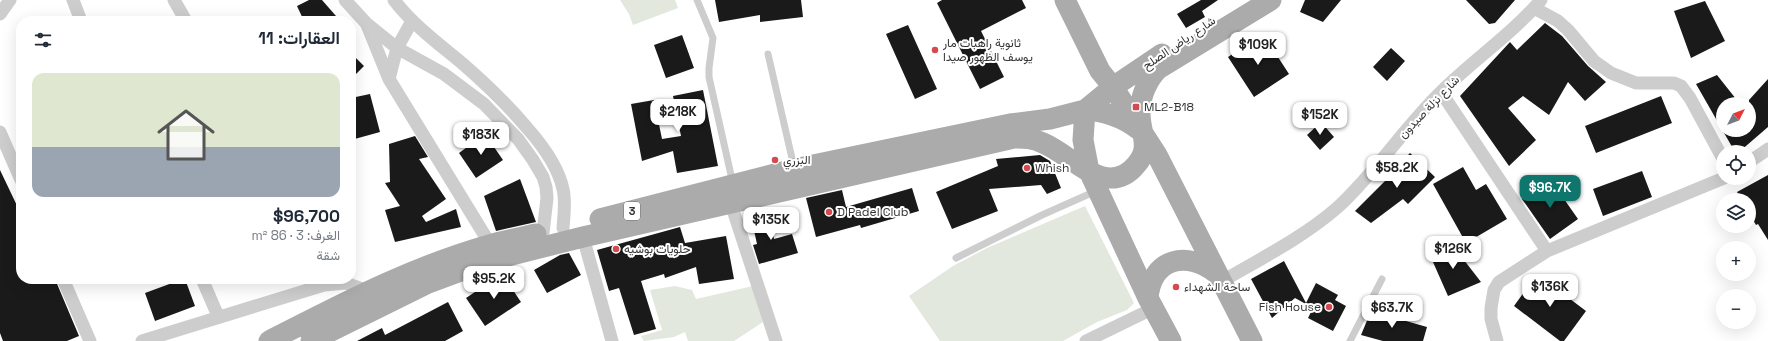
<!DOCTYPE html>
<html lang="ar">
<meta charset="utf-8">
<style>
body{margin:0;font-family:"Space Grotesk",Vazirmatn,sans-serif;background:#f6f6f7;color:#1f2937;direction:rtl;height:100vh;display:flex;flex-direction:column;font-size:15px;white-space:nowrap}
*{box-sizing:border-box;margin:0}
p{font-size:13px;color:#747a83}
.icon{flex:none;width:22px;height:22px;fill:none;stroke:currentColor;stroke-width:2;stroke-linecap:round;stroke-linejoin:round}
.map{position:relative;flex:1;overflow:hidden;direction:ltr}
.panel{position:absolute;left:16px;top:16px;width:340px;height:268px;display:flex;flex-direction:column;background:#fff;border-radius:16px;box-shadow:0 4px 16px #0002;direction:rtl}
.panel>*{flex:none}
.needle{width:26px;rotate:48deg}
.fabs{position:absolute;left:1716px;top:97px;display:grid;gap:8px}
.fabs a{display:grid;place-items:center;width:40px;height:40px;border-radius:50%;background:#fff;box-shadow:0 4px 16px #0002;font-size:20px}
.price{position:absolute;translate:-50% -34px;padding:0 9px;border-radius:8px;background:#fff;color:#222;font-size:13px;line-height:26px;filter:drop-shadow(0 1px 2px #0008)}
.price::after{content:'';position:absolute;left:50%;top:24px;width:12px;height:9px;margin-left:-6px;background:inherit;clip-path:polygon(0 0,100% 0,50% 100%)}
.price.active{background:#0f766e;color:#fff}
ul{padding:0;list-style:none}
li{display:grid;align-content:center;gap:8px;height:212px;padding:0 16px}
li+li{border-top:1px solid #e0e1e3}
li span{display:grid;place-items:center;height:124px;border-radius:12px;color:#555}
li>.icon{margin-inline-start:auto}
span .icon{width:72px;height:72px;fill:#fffc;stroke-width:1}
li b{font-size:17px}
h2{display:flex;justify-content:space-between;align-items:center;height:48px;padding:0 16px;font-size:17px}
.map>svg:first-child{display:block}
</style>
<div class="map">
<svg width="1768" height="341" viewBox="0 0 1768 341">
<rect width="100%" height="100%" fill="#fff"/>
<path fill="#e2e8dd" d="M620,0H675L678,8L633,25L629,14Z
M1085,206L1134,303L1127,310L1097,322L1063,341H940L909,296L953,266L987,248Z
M675,286L692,290L696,299L753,286L763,322L734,341H688L685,332L674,337L644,341L641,336L662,330L650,290Z"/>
<path fill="#1a1a1a" d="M309,0H322L336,16L327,21H304L297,6Z
M715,0H801L803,17L760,22V15L719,22Z
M942,0H1022L1026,8L981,31L1004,77L980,89L937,3Z
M1201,0H1218L1202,11L1205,17L1186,28L1177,14Z
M1305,0H1341L1323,22L1300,12Z
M1466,0H1515L1495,23L1489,24Z
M1705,1L1725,41L1691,58L1674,11Z
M1545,23L1562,36L1588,66L1606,82L1585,101L1568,82L1549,115L1523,96L1508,108L1536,140L1509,166L1460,96L1510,42L1517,50Z
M908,25L937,89L915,99L886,34Z
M1263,34L1289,74L1254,97L1228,57Z
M682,35L694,68L666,78L654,45Z
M1391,48L1405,61L1387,81L1373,67Z
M351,53L364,66L351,79Z
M1717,75L1740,104H1723V130H1749V100L1768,79V127L1739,152H1735L1696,84Z
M703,90L718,166L677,173L673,151L642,161L631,104L654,100L662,139L681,136L673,96Z
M370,94L380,132L351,140V98Z
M1661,96L1672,123L1596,153L1585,126Z
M1321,122L1334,137L1320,150L1307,135Z
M485,134L503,160L476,178L459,153Z
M415,136L428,157L419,159L446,199L422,216L426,222L456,209L461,227L395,242L385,210L400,206L385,183L390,182L389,144Z
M1410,153L1435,177L1408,204L1403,199L1371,223L1355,211L1385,181L1384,180Z
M1040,155L1050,161L1061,188L1047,194L1041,185L989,189L998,211L952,229L936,192L998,166L996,159Z
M1463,167L1476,190L1486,184L1507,219L1466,243L1433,184Z
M0,170L21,214V279H55L79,336L67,341H3L0,333Z
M1642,171L1652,197L1603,216L1593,189Z
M1768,175V240L1758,224L1756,225L1749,213V200H1742L1737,192Z
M520,179L536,222L496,231L484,196Z
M1550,179L1578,219L1550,239L1522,199Z
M912,188L919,211L861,228L860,225L816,237L806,198L842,190L846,207Z
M768,213L774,239L792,234L798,253L759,264L753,245L757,244L751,217Z
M680,227L685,243L726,236L734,279L699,284L696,267L665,278L664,274L641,281L656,329L634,335L619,288L609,291L597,250Z
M1450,242L1481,282L1448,296L1429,253Z
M569,253L581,275L547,293L534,270L560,255Z
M1284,261L1306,303L1316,283L1338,295L1335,300L1346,306L1333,331L1308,318L1313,308L1295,298L1272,318L1251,279Z
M502,274L521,302L485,326L466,298Z
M1537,274L1586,311L1564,341H1560L1514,306Z
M183,279H185L195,306L155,321L145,293Z
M448,302L463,331L445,341H357L382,328L385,335Z
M1371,311L1427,327L1423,341H1383L1361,335Z"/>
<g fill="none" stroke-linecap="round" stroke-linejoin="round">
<path stroke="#cdcdcd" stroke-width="7" d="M697,0L713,38L709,68V77L733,184
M768,54L794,167
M956,258L1042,215L1096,191
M1350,341L1382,279"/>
<path stroke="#cdcdcd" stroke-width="13" d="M73,0L81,21
M174,0L186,21
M345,0L366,23L397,48L444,74L484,104L518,139L533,160L543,177L546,187L547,198L543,233
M394,0C413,25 439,44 463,64C486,84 508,105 528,129C543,146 558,166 563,189C566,201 564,215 563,228
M1534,8L1558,21L1568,30L1594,61L1611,73L1636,83H1674L1681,86L1690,98L1723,159
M0,14L10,0
M367,25L389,79L490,244
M389,79L397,48L412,21
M1441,92L1547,251
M0,132L21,180
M1749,162L1768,149
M731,204L776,341
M583,237L612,341
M63,279L90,341
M202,279L218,316
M1221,282C1260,259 1304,237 1338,207C1376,172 1404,128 1441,92C1473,60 1511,35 1541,0
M142,341L324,285L346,283L368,291L370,294
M1086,341L1154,308
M1497,341L1491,319V308L1494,290L1499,282L1547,251L1724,178"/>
<path stroke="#ababab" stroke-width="21" d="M1065,0L1100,71L1113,87L1157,155L1252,341
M1138,129C1122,117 1105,111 1085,110L1083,140L1089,171L1148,298L1171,341
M600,219L794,169L1010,124L1050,119L1085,110L1113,87L1162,54
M1148,298C1152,258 1187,250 1216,273
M269,341C340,305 411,267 489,245C504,240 521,238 536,234
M311,341L426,284L488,261L583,237L1014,138C1024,138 1033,138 1043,143C1072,155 1107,200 1136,165C1152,147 1140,134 1140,113C1140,97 1147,80 1158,69L1271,0"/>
</g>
<g fill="#d54951" stroke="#fff" stroke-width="1.5">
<circle cx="935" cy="50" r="4"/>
<rect x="1132" y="103" width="8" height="8" rx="2"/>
<circle cx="775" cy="160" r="4"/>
<circle cx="1027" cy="168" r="4"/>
<circle cx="829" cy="212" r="4"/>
<circle cx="616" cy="249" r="4"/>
<circle cx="1176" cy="287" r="4"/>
<circle cx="1329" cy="307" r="4"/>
</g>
<g text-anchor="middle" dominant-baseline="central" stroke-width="4" stroke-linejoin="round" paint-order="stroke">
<rect fill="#fff" stroke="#707070" stroke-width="1" x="624" y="202" width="16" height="18" rx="3"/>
<g font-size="11" font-weight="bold" fill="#333">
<text x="632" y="211">3</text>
</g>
<g font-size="12" fill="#333" stroke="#fff" text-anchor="start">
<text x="943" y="43">ثانوية راهبات مار<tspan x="943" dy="14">يوسف الظهور صيدا</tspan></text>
<text x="1144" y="107">ML2-B18</text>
<text x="783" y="160">البزري</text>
<text x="1035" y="168">Whish</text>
<text x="837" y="212">D Padel Club</text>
<text x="624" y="249">حلويات بوشيه</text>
<text x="1184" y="287">ساحة الشهداء</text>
<text x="1321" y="307" text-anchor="end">Fish House</text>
</g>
<g font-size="12" fill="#333" stroke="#fff">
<text transform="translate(1179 43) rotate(-34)">شارع رياض الصلح</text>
<text transform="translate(1429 107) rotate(-46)">شارع نزلة صيدون</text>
</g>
</g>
</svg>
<div class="fabs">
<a><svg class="needle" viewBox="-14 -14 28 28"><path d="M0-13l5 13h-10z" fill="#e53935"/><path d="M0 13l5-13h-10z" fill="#747a83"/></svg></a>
<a><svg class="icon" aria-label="locate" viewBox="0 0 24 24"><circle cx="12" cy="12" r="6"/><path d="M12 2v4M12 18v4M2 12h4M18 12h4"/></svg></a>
<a><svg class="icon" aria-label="layers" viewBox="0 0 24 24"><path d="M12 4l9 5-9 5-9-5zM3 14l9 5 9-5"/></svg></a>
<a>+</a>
<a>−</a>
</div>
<b class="price" style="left:1258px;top:66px">$109K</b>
<b class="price" style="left:678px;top:133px">$218K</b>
<b class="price" style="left:1320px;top:136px">$152K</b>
<b class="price" style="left:481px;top:156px">$183K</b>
<b class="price" style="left:1397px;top:189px">$58.2K</b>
<b class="price active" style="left:1550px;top:209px">$96.7K</b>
<b class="price" style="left:771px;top:241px">$135K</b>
<b class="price" style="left:1453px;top:270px">$126K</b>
<b class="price" style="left:494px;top:300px">$95.2K</b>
<b class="price" style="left:1550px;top:308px">$136K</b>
<b class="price" style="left:1392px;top:329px">$63.7K</b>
<section class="panel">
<h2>العقارات: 11<svg class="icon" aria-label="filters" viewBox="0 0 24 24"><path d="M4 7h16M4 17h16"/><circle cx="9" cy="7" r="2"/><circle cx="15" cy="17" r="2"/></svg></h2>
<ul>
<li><span style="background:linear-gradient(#dfe7d0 60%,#9aa5b1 0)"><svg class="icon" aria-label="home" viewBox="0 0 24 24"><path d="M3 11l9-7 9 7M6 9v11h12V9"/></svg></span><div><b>$96,700</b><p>الغرف: 3 · 86 m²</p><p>شقة</p></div></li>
</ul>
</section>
</div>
